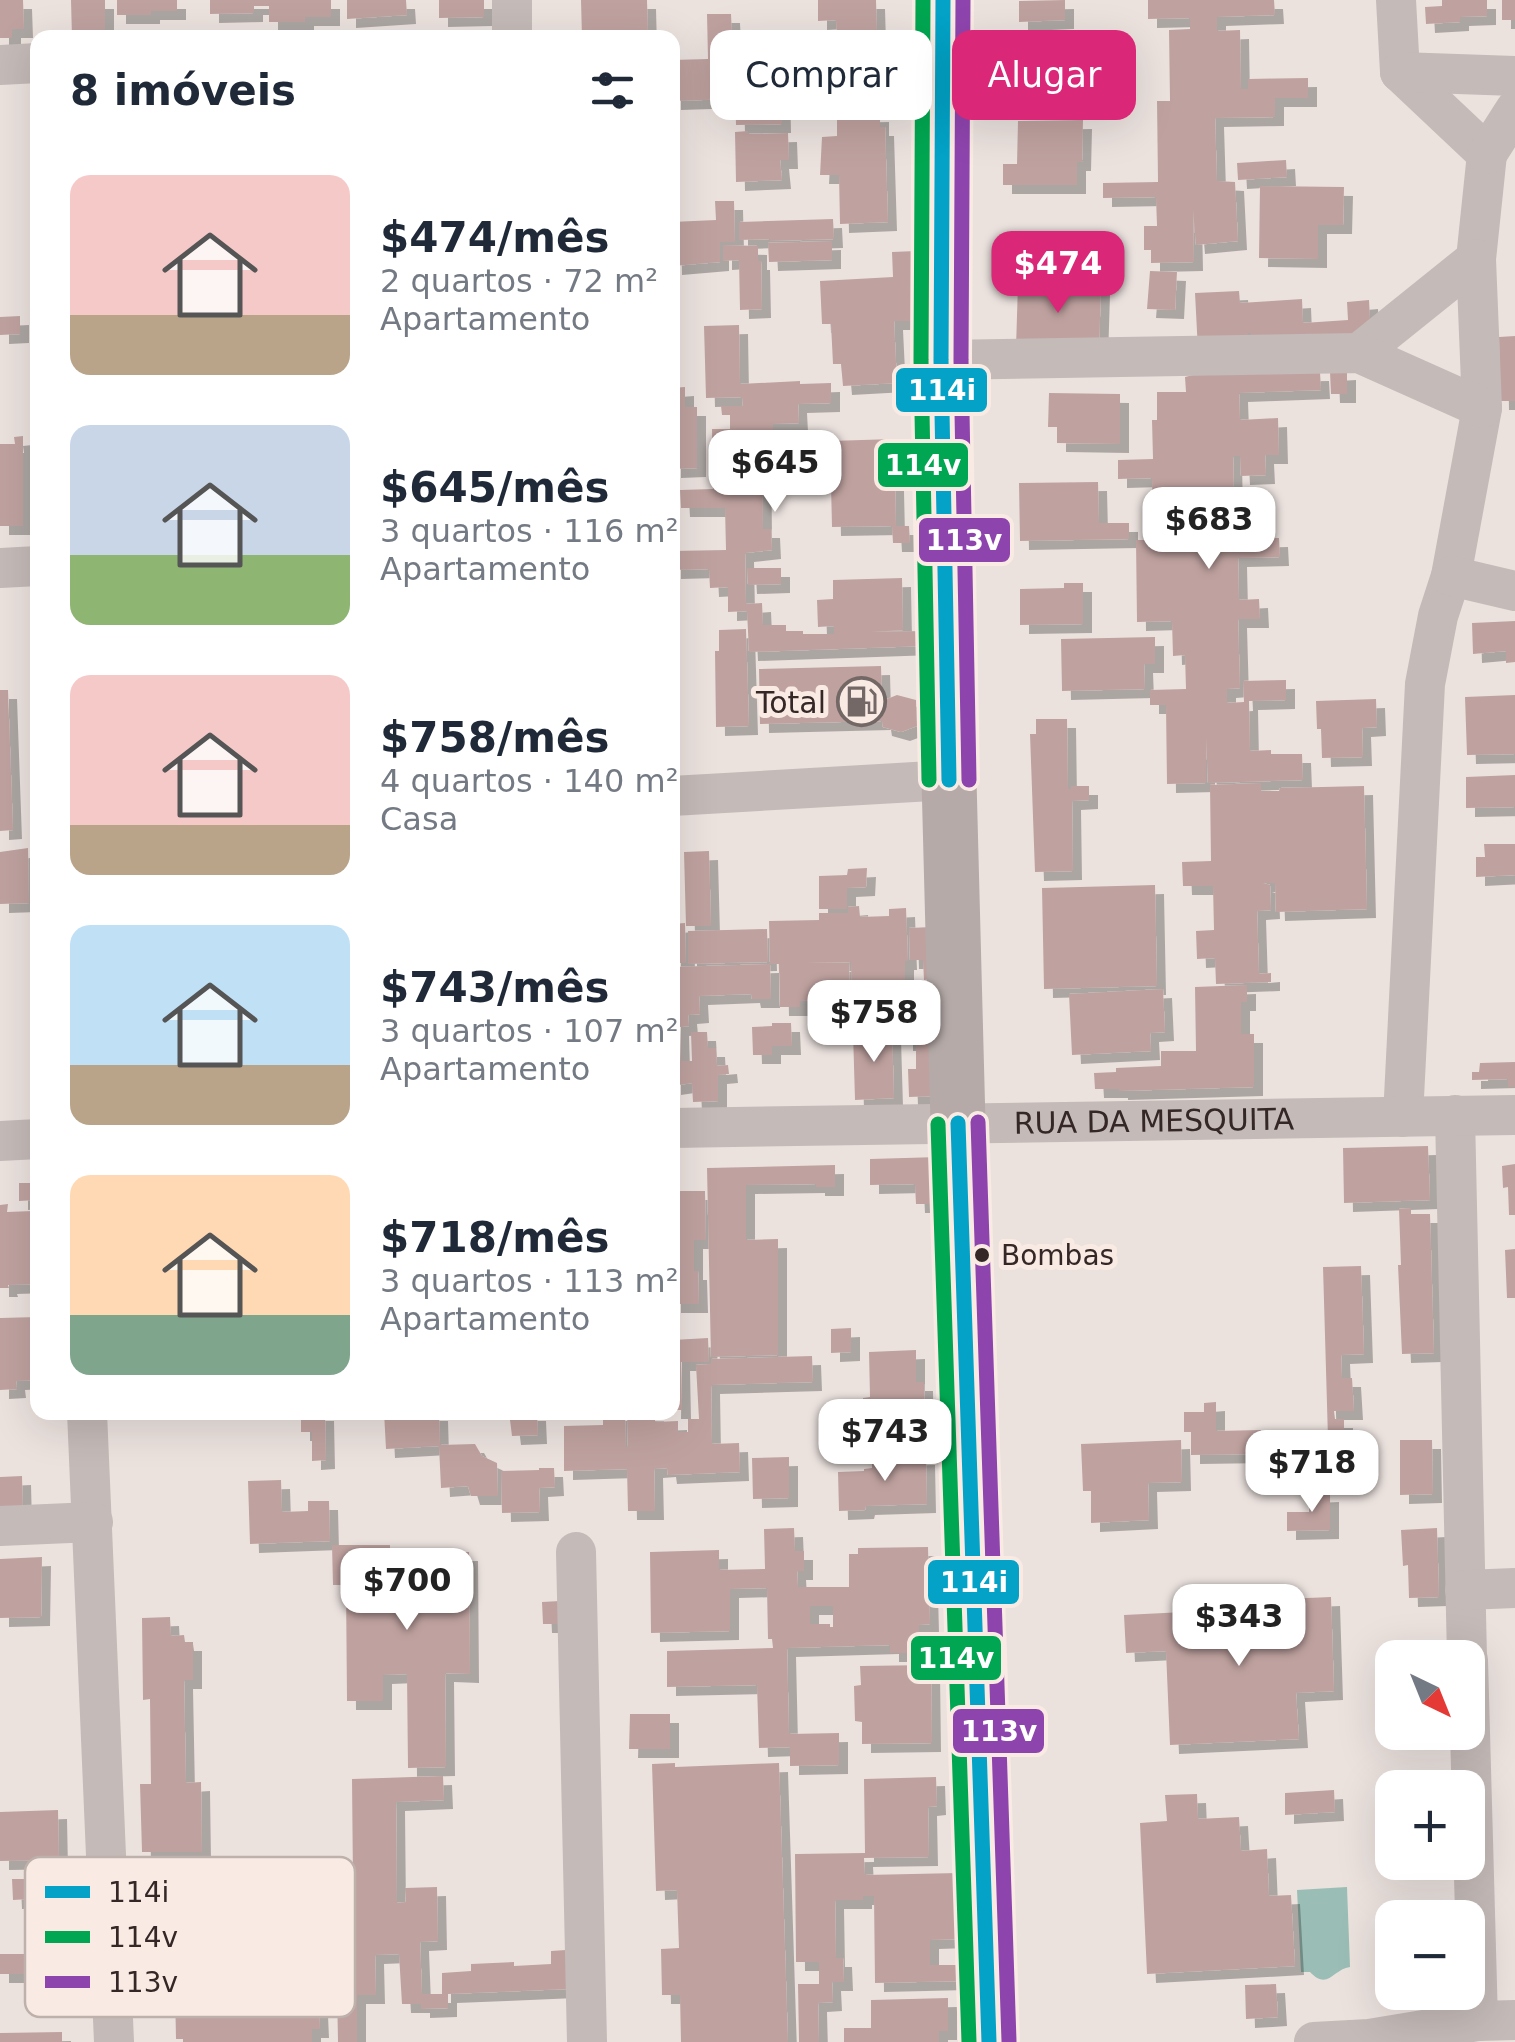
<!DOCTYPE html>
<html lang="pt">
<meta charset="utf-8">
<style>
body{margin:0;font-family:"DejaVu Sans",sans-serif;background:#f2f2f3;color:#1f2937;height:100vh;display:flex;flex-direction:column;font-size:38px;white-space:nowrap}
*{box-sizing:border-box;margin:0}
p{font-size:32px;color:#747a83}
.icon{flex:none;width:55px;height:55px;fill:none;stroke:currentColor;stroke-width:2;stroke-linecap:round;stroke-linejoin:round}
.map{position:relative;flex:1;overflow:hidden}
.drawer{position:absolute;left:30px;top:30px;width:650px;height:1390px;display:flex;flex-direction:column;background:#fff;border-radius:20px;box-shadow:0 10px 40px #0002}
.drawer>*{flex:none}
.guide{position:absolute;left:710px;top:30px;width:655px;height:90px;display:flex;gap:20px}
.needle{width:65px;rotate:137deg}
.fabs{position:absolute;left:1375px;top:1640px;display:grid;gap:20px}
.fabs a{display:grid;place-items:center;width:110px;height:110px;border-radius:20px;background:#fff;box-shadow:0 10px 40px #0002;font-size:50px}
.price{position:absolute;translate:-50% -85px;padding:0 22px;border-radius:20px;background:#fff;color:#222;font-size:32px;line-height:65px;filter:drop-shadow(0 2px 5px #0008)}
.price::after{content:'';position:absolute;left:50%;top:60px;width:30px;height:22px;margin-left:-15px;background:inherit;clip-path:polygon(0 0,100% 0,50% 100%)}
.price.current{background:#db2777;color:#fff}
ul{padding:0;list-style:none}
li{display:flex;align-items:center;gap:30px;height:250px;padding:0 40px}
li span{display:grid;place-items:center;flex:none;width:280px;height:200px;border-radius:20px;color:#555}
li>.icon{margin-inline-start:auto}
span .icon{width:120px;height:120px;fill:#fffc;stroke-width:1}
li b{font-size:42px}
h2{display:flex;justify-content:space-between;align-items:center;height:120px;padding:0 40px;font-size:42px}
.tag{padding:0 35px;border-radius:20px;background:#fff;box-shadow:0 10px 40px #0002;font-size:35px;line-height:90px}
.tag.current{background:#db2777;color:#fff}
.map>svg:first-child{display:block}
</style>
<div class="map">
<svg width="1515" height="2042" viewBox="0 0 1515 2042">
<defs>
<filter id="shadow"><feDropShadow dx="9" dy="9" stdDeviation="0" flood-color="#0004"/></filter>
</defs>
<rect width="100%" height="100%" fill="#ebe2de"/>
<path fill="#9abeb6" d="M1347,1887L1350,1967C1333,1969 1328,1991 1310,1972H1301L1297,1890Z"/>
<path fill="#bfa2a0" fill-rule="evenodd" filter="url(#shadow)" d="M0,0H23L24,29H12V38H0Z
M71,0H105V38H72Z
M117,0H177V11H151V15H117Z
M210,0H331V17H305V22H269V6H254V13L210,14Z
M347,0H406L407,15L347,19Z
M439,0H484V17L439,18Z
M581,0H647L648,38H582Z
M818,0H876L877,34L837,36L836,20L818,21Z
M1065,0V20L1019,22V1Z
M1148,0H1274L1275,15L1217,17V31L1240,30L1241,89H1248V79L1308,78V98H1275V117L1215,118L1217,181L1235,182L1238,241L1196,245L1193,210L1194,262L1151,263V250H1144V226H1157L1156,197L1103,198V183L1158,182L1157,101H1170L1169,30L1190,29V18L1148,19Z
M1442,0H1487V16L1460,17V22L1426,24L1425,7L1442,6Z
M1502,0H1515V20H1502Z
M707,14H731L732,35H757L758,77L734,78L732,57L733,99L672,101V60L708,59Z
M1098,37V45L1118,44L1120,88L1047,91L1043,39Z
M781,79L782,124L736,125L735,81Z
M880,113V127H885L888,222L840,224L839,175H820L822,137L837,136V114Z
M1083,120L1082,162H1077V185H1003V164H1017L1018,121Z
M748,131V134L788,133L789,160H780L782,180L736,182L735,132Z
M1286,160L1287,177L1238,180L1237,163Z
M1260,186L1344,187L1343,225H1318V259L1259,258Z
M715,201H734L735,242H720V262L673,266L672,222L716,220Z
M833,219L834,239L770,241V239L739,240V222Z
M832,241V260L769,262L768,243Z
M723,245L758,246V261H761L762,309L740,310L739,260L723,261Z
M916,251L918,321H894L897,383L843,386L841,364H833L831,324H822L820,281L893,277L892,252Z
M1150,271L1177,272L1175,310L1147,309Z
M1018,284L1101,286L1099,349L1016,347Z
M1239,291L1240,303L1302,299L1303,323L1348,320L1347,302L1369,300L1371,339L1251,347V333H1248V348L1198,351L1195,293Z
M20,316V334L0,335V317Z
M739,325L740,384L800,381V384L831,383V403L798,404L799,423L773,424V434H762L763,529H771L772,550L745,553L746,604L762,603L763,625H786V631H803V634H834V626L818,627L817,600L833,599V580L902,578L903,630L871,632L924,631L925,646L749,652L747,611L728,612V587L710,588L709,569L672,570V551L726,550L725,508H681L680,490L713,489L712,429H730V415H722L721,406H743L742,397L706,398L704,326Z
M1515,336V401H1500L1499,337Z
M1347,371V394H1331L1330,372Z
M1320,372L1321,390L1239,393L1240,420L1278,418L1279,455H1265L1266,475L1241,476L1240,456H1233L1234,501H1223L1224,528L1247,527L1248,539L1279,538L1280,557L1238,558L1239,600L1259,599L1260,619H1238L1240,688L1227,689V703L1244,702L1243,681L1286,680V700L1249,701L1250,751L1271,750V754H1302L1303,780L1208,783L1206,738V783L1167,784L1166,705H1150V690L1186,689L1185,655L1173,656L1172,621L1137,622L1136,540H1186L1185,520L1153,521L1152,478L1118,479V460L1153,459L1152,420H1157V392H1186L1185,377L1197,374Z
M685,387V407H697V468L672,469V388Z
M1049,393L1120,394V444L1057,443V427H1048Z
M23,436V526H0V444H15L14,437Z
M894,439L896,526H909L910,543H893L892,526L832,527L830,441Z
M1098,482L1099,523H1129V539L1020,541L1019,483Z
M747,568H781V584L748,585Z
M1064,583H1083V624L1020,625V589L1064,588Z
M1515,621V662L1506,663V651L1473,654L1472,623Z
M746,629L749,726L716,727L715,651H719V630Z
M1155,637V664H1144L1145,689L1062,691L1061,639Z
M881,666L882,701L897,695L916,700L917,726L901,732L883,727L882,721L760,724L759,669Z
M0,690H8L13,830L0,831Z
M1515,695V754L1467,755L1465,697Z
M1376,699L1377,727L1362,728L1363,757L1322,758L1321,729H1317L1316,701Z
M1036,719H1067L1068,789H1071V786H1089V800L1072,801L1073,871L1035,872L1030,734H1036Z
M1515,775V807L1466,808V777Z
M1261,783V791H1279L1280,788L1364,786L1367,909L1276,912L1275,883H1263L1270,885L1271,910L1257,911L1259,974L1271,973V982L1216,984L1215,958L1197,959L1196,931L1214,930L1213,886H1183L1182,862L1211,861L1210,785Z
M1484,844H1515V875L1476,877V857H1485Z
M28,848L29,903L0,904V852Z
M709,851L711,926H686L684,852Z
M867,868L866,887L847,888V909H819V876L847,875L848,869Z
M1155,885L1157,986L1044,989L1042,888Z
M859,906L860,917L889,916V909L906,908L908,961H905V996L866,997V1013H852L851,962L805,963H849L850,999L800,1001V1007H780L779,964H770L769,921L819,920V913H848V907Z
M685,923L686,963H672V924Z
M932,927V979L924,980L923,960H910L909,928Z
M767,929L768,962L688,964V931Z
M770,964L771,999H752L751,994L699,996L700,1014L688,1015L689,1026L680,1027L681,1061H692L691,1032H707L708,1048H716L717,1066L728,1065L729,1074L718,1075V1101L693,1102L692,1083L672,1086V967Z
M1247,985V1002H1241V1034H1254V1087L1119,1091V1089H1095L1094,1073L1116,1072V1068L1161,1066V1051H1196L1195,987Z
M1163,989L1165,1032L1150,1033L1151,1051L1072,1055L1069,994Z
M772,1023H791L792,1046H772V1055H753L752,1027L772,1026Z
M892,1030L894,1098L855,1100L853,1032Z
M936,1030L937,1096L909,1097L908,1069H916V1042H904V1031Z
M1515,1062V1087H1508V1079L1472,1080V1072H1479L1480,1063Z
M1428,1146L1430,1200L1344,1203L1343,1148Z
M939,1157L947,1204H916L915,1184L870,1185V1159Z
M1515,1164V1215H1509L1508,1187L1503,1188L1502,1166Z
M835,1165V1187H816V1184L746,1185V1240L778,1239V1355L711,1357L707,1168Z
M19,1183H36V1200L19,1201Z
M672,1191H705L706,1240H694V1271H698L699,1304H672Z
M8,1204L7,1212L33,1211V1243H37L38,1284L8,1285L9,1288H0V1205Z
M1411,1208V1214H1430L1434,1353L1402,1354L1398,1265H1401L1399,1209Z
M1515,1249V1298H1507L1505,1250Z
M1361,1266L1364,1354L1341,1355L1342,1378H1352L1354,1411H1334L1335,1419H1344V1438L1328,1439L1323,1267Z
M38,1317V1380L16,1381L17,1389L0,1390V1318Z
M851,1328V1352L831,1353V1329Z
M708,1338L709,1362H681L682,1410H672L673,1340Z
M916,1350V1382H924L925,1439L864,1441L863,1398L870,1397L869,1352Z
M812,1356L813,1382L711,1385L712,1444L739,1443L740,1472L668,1475L667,1468L654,1469L655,1511H628L627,1469L564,1471V1426L603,1425V1412H625L626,1447H628L627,1412H655V1422L678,1421V1432H688V1419H699L696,1365L711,1364V1359Z
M1216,1402V1431L1261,1430V1454L1191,1455V1432H1184V1412H1204V1403Z
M301,1412H325L326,1460L312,1461V1432H301Z
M384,1412H439L440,1445L475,1444L482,1456L497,1463L498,1496H471L468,1486L441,1488L439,1446L386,1449Z
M509,1412H537L538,1435L512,1436Z
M1181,1440L1182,1482L1148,1483L1149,1520L1091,1523V1491H1083L1081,1444Z
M1400,1440H1432L1433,1494L1400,1495Z
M926,1456L927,1504L866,1506L865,1510L839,1511L838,1472L864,1471V1469L872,1468V1458Z
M789,1457V1498L753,1499L752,1458Z
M539,1468H554L555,1487L539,1488L540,1512L502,1513L501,1471L539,1470Z
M22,1476L23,1514H0V1477Z
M281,1480L282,1512L308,1511V1501H329L330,1541L250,1544L248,1481Z
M1330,1493V1530L1287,1531V1512H1309V1494Z
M794,1528L795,1551H804V1571H797L798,1587H849V1554H858V1548L928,1547L930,1624L919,1625V1653H890V1645L787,1648L789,1734L839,1733V1765L790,1766V1747L759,1748L757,1685L667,1687V1651L773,1648L772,1639H768L767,1588L730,1589V1631L651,1633L650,1552L719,1550V1570L765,1569L764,1529ZM810,1606H833V1627H830V1624H810Z
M1437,1528L1439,1597L1409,1598L1408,1565L1403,1566L1401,1530Z
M332,1545H390V1553L469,1552L470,1674L445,1673L446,1767L408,1768L407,1674L383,1675V1701H347L346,1585H333Z
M42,1557L41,1617L0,1618V1559Z
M1331,1597L1334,1691L1296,1693L1299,1739L1170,1745L1166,1651L1126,1653L1124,1615L1224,1610V1631L1261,1630L1260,1600Z
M560,1601V1624H543L542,1602Z
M170,1617L171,1636L184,1635L185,1642H193V1680H184L186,1783L201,1782L202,1852H142L140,1784H151L150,1699L143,1700L142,1618Z
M931,1665L932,1743L862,1744V1722L855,1721L854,1686L861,1685L860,1666Z
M630,1714H670V1749H629Z
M675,1763V1767L779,1763L788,2042H681L680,1995H662L661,1949L679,1948L677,1890L656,1891L652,1764Z
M443,1776L444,1800L396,1802L397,1903L406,1902L405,1888L437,1887L438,1941L420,1942L422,1994H442V1973L471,1971V1964L514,1962V1966L551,1964V1951L566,1950L567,1989L448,1994V2008L421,2009V2004H402L399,1954L375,1955L376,1995H357V2042H338L337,1988H322L320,1929H284V1936L194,1940L192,1914L285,1913V1910H288V1886L353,1884L352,1779Z
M936,1777L937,1806L928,1807L929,1857L864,1858L865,1875L958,1873L959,1939L930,1940V1965H960V1981L875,1983L874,1896H863V1900H835L836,1958H843L844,1982H832L833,2002L818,2003L819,2042H799L798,1984H819V1962H796L795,1854L865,1853L864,1779Z
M1334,1790L1335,1812L1285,1815V1793Z
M1197,1794L1198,1819L1239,1817L1241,1851L1267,1849L1269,1896L1291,1895L1295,1966L1147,1974L1140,1823L1167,1821L1165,1795Z
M58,1810L59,1860L0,1861V1812Z
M12,1879H29L30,1899L13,1900Z
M0,1954H42V1974H0Z
M259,1976V1986L318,1984L320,2029H312V2042H183V2039H176L175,1990L227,1988V1978Z
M1276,1984L1278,2017L1246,2019L1245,1985Z
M948,1998V2031H939V2042H844V2028H871V2000Z
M62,2032V2042H0V2033Z"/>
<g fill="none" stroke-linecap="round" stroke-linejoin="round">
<g stroke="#c4bab7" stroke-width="40">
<path d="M512,0V38"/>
<path d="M1396,0L1400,72L1487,154L1476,259L1482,408L1451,576L1438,616L1425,684L1403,1117"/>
<path d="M0,65L38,63"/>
<path d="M1400,72L1515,76"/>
<path d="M1487,154L1515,110"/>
<path d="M1359,353L1476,259"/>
<path d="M941,360L1359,353L1482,408"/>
<path d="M0,568L38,566"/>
<path d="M1451,576L1515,591"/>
<path d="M672,796L949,780"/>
<path d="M1455,1115L1467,1658"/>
<path id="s1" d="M672,1128L1515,1115"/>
<path d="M0,1141L38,1139"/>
<path d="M87,1412L114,2042"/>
<path d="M0,1526L93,1522"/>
<path d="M576,1552L587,2042"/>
<path d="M1465,1590L1515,1588"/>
<path d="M1468,1660L1478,2021"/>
<path d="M1314,2042L1369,2039L1478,2021L1515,2020"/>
</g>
<path stroke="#b5aaa8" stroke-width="55" d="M943,0L941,360L949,780L958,1123L989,2042"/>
<defs>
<path id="bus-1" d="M943,0L941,360L949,780
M958,1123L989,2042"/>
<path id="bus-2" d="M923,0L921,360L929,780
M938,1124L969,2042"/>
<path id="bus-3" d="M963,0L961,360L969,780
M978,1122L1009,2041"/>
</defs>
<use href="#bus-1" stroke="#f9ebe4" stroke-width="22"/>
<use href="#bus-2" stroke="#f9ebe4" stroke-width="22"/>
<use href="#bus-3" stroke="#f9ebe4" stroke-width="22"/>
<use href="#bus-1" stroke="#03a2c6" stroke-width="15"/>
<use href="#bus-2" stroke="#00a651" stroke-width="15"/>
<use href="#bus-3" stroke="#8e44ad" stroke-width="15"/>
</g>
<defs>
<symbol id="fuel-ring" viewBox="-11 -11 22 22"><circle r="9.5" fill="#f9ebe4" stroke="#746866" stroke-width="1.5"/><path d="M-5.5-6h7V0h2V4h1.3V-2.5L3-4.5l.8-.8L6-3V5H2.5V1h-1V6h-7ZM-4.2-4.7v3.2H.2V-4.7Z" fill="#746866"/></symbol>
</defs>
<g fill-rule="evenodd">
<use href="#fuel-ring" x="834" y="674" width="55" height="55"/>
</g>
<circle fill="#342726" stroke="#f9ebe4" stroke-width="4" cx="982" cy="1255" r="9"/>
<g text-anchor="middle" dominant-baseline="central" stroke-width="10" stroke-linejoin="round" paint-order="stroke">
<g font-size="28" fill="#342726" stroke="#f9ebe4" text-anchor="start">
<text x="1001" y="1255">Bombas</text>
</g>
<g font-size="30" fill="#342726" stroke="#f9ebe4" text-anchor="end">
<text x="826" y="702">Total</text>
</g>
<g font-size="30" fill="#342726" stroke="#f9ebe4">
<text stroke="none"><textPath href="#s1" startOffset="482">RUA DA MESQUITA</textPath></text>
</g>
</g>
<rect x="25" y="1857" width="330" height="160" rx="15" fill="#f9ebe4" stroke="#beb0ab" stroke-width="2.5"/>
<rect x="45" y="1886" width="45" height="12" fill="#03a2c6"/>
<rect x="45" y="1931" width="45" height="12" fill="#00a651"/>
<rect x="45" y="1976" width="45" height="12" fill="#8e44ad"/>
<g font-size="28" fill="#342726">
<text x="108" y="1902">114i</text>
<text x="108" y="1947">114v</text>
<text x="108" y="1992">113v</text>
</g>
<g stroke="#f9ebe4" stroke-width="4">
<rect x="894" y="366" width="95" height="48" rx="10" fill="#03a2c6"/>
<rect x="876" y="441" width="94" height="48" rx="10" fill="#00a651"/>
<rect x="917" y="516" width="95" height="48" rx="10" fill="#8e44ad"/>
<rect x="926" y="1558" width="95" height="48" rx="10" fill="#03a2c6"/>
<rect x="909" y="1634" width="94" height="48" rx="10" fill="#00a651"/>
<rect x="951" y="1707" width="95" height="48" rx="10" fill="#8e44ad"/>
</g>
<g font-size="28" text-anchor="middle" font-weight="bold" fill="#fff">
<text x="942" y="400">114i</text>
<text x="923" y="475">114v</text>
<text x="964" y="550">113v</text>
<text x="974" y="1592">114i</text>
<text x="956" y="1668">114v</text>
<text x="999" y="1741">113v</text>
</g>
</svg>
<div class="fabs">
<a><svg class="needle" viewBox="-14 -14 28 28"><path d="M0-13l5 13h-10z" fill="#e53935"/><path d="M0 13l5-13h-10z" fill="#747a83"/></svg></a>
<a>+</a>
<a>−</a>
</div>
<b class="price current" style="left:1058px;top:316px">$474</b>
<b class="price" style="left:775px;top:515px">$645</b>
<b class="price" style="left:1209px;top:572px">$683</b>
<b class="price" style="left:874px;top:1065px">$758</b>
<b class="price" style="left:885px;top:1484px">$743</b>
<b class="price" style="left:1312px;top:1515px">$718</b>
<b class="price" style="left:407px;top:1633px">$700</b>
<b class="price" style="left:1239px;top:1669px">$343</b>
<div class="guide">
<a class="tag">Comprar</a>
<a class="tag current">Alugar</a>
</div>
<section class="drawer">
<h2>8 imóveis<svg class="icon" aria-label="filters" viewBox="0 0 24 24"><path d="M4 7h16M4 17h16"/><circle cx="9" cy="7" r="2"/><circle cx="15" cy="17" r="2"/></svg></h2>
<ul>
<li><span style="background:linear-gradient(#f6c9c9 70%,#b9a48a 0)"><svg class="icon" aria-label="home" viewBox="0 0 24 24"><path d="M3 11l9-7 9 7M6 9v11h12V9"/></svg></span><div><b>$474/mês</b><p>2 quartos · 72 m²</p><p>Apartamento</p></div></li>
<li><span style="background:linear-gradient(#c9d6e8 65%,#8fb573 0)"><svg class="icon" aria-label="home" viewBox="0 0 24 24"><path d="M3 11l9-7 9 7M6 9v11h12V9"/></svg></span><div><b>$645/mês</b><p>3 quartos · 116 m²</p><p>Apartamento</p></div></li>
<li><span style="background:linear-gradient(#f6c9c9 75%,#b9a48a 0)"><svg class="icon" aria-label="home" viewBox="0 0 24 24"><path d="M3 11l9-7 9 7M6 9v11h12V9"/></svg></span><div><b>$758/mês</b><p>4 quartos · 140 m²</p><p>Casa</p></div></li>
<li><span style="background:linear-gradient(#bfe0f5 70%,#b9a48a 0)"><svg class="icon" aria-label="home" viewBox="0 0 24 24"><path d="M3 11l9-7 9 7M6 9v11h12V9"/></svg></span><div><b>$743/mês</b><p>3 quartos · 107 m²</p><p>Apartamento</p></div></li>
<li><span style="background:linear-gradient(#ffd9b3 70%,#7fa58c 0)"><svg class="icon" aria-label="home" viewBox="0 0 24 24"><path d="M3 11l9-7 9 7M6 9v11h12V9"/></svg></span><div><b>$718/mês</b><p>3 quartos · 113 m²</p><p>Apartamento</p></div></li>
</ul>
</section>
</div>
